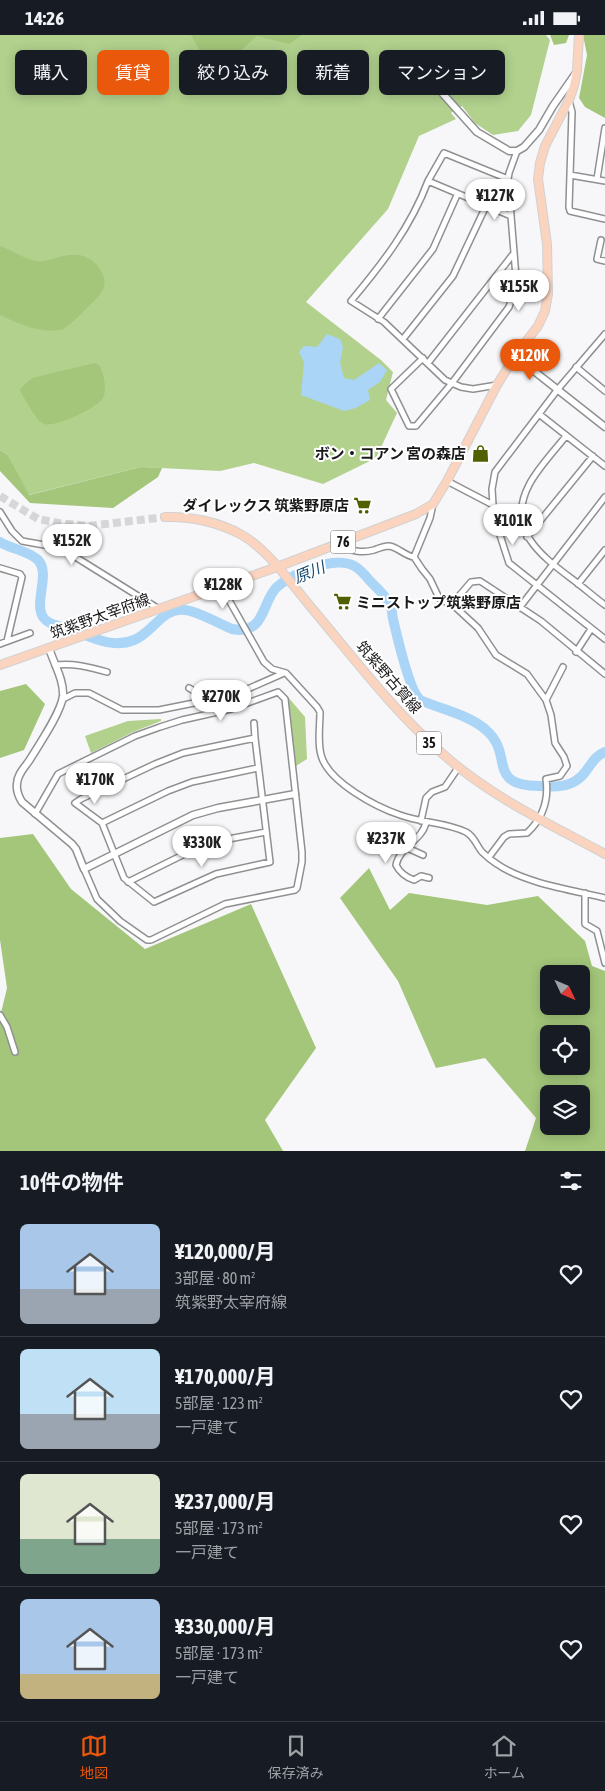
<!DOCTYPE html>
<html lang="ja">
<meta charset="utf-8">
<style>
body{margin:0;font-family:"Asap Condensed","Noto Sans JP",sans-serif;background:#20242c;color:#f1f3f6;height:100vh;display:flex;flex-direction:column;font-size:19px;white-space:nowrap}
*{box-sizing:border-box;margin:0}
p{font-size:16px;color:#9ea1a6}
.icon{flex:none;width:28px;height:28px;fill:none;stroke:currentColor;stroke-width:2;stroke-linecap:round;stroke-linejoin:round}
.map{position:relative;height:1116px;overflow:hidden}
.side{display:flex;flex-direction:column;background:#171b24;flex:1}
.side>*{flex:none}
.hud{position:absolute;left:15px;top:15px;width:575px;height:45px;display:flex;gap:10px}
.needle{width:32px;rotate:134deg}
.buttons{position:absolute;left:540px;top:930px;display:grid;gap:10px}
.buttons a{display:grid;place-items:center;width:50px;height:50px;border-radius:8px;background:#171b24;box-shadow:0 2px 12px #0003;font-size:25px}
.price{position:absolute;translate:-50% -42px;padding:0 11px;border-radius:18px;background:#fff;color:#222;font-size:16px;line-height:32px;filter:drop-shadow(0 1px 2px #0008)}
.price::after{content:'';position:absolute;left:50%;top:30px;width:15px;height:11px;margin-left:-8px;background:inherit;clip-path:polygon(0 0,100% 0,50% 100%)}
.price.selected{background:#ea580c;color:#fff}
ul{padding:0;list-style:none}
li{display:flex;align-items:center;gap:15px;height:125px;padding:0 20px}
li+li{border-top:1px solid #363941}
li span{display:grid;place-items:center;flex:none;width:140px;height:100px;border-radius:8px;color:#555}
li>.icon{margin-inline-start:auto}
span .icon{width:60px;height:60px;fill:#fffc;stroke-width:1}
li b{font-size:21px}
h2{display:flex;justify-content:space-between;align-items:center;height:60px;padding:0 20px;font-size:21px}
.chip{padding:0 18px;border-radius:8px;background:#171b24;box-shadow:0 2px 12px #0003;font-size:18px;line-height:45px}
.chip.selected{background:#ea580c;color:#fff}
.status{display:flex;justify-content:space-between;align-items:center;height:35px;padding:0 25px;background:#171b24;direction:ltr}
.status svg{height:14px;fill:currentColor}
.tab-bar{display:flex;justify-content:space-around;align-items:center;height:70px;border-top:1px solid #363941;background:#171b24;font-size:14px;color:#9ea1a6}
.tab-bar a{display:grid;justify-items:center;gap:2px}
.tab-bar .selected{color:#ea580c}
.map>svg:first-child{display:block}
</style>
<div class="status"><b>14:26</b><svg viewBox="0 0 49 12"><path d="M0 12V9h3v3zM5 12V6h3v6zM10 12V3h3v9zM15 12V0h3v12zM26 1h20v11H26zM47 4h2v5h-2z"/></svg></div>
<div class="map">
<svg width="605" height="1116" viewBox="0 0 605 1116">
<rect width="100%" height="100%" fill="#f7f7f9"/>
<path fill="#b1d18d" d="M0,0H546L550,5L531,80L518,96L493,100L475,88L462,71L451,78L456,84L419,101L388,174L306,267L381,325L393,337L386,365L397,378L376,423L323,449L254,428L220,436L141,432L28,460L8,420L0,415Z
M288,662L305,682L307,724L296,731Z
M161,684V686L133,697L91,718L85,701L128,686Z"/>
<path fill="#a3c67a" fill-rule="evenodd" d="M191,0H302L289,9L257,1L238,18L203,22Z
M550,0H569L566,8L554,10Z
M583,0H605V83L585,72L579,63L587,20Z
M0,211C13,215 29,228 43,226C57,224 73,215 88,223C94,226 98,231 101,236C112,254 95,264 83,277C78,282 69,291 63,294C43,300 17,288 0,280Z
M95,328C101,330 101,334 103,340C105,346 106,357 103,363C97,373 55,393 44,389C36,386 26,365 21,358L20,354L32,343Z
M0,415L8,420L29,460L141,432L162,433L158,442L113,473L30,468L0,436Z
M26,649L45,669L24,715L0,723V656Z
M33,799L71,854L145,914L251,869L316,1013L265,1085L283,1116H0V982L7,953L0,905V803Z
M369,833L390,875L409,858L487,870L538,861L585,906L592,931L605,936V1116H525L536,1083L485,1023L436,1033L398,946L340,863ZM549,939H581V971H549ZM549,999H581V1031H549ZM549,1059H581V1091H549Z"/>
<path fill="#abd5f7" d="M327,299L340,304L343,312L340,328L344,343L354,345L379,328L387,335L380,347L368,355L370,365L356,373L344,376L301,360L304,327L299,317L304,311L317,312Z"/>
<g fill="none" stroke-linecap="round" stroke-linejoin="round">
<path stroke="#abd5f7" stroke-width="10" d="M0,507C11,514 29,516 38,525C53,541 27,577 50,588C56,591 65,592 72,595C91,602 112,614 134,605C153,598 162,572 185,575C197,576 220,589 232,594C266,601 262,565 277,552C289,541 316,530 332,528C351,526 358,531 370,546C377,553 385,560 390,569C392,573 392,579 393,584C397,601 409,655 420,665C440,674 470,680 486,695C515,720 485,750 539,751C549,751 560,753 569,749C589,742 589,723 605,717"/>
<path stroke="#d6d6d8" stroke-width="8" stroke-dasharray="8 4" stroke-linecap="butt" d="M0,461L38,484L59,488L89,491L165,482"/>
<defs>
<path id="minor" d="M569,66L572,77L570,140L605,146
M570,140L569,172L570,176L605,184
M597,144L605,93
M428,146L444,118L508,144
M601,205L597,224L605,226
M378,284L433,214L457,160
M605,299L558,354L495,437L492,454L493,470L497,491L509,528L605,604
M403,304L453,241L486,171
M423,323L391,354L409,391H416L452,348L509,272L515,253L516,242L508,144L509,138L517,116
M428,328L514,218
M576,332L605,356
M497,350L473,354L461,352L445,345L384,287L351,266C382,229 411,192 428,146L511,181
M539,379L605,431
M566,401C555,415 537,434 529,450C506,494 540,520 572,544C583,552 594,562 605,570
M447,446L493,470
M433,469L430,483L414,522L422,534L430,544L439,563L443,566L452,569L478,593L496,620L527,639L546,665L551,680L555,708L564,722L567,731L560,741L546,744C549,765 543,783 527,798L509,799L504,802L489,822
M0,477L12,496L22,506L61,513L159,574
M527,502L593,421
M341,508C348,517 364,518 374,515C379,513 384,511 389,511C398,512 405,521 414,522
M0,533L20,539L22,542L7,606
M578,549L605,515
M221,551L264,627L272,634L286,638L317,672L320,677C320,691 317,710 322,723C331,748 376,772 400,780C422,788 445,787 466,797C475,802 476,810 482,817C486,821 492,826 497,829C524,848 572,855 605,863
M452,569L471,547L480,546L541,586L605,639
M520,572L605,462
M0,609L30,598
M576,617L591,594
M55,630C74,628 89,632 107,637
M189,653L209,665
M63,664L75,658H89L122,675H159L234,660L284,638
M546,665L563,632
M254,688L255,703
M255,703L270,827L216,839L154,867L124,843L102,788L75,768L81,764L155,729L183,718Z
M35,779L58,739L62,737L135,701L160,692L182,685L231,674L278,657L285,664L302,817V827L297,853L295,855L225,869L151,905H147L120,886L97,864L84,834
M421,786L426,763L432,757L445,752L458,733
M426,787C423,805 400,811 396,830C400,838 405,842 414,845L421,841L429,843
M102,788L168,756L192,747L258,733
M392,806L423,820
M128,847L203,810L223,805L266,797
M585,858V889L597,896L605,928
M0,980L7,992L15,1017"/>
<path id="tertiary" d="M443,59L477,97L509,116H517L524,112L539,95L553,71L576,38
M515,321L605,392
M49,613C54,629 64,645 63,661C61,678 38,711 29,726C24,733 17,740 17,749C16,756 19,762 22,767L72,809L76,814L84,834L193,780L218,773L295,759"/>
<path id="primary" d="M165,482C190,481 219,487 242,500C268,515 290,547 310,571C353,622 393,676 444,720C491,762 550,789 605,819
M0,630L277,532L416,479L433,469L447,446L497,350L515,321L538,291L545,276L548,259L547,209L538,144L540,128L545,111L569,65L574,51L577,36L579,0"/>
</defs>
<use href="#minor" stroke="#8f9092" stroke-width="8"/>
<use href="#tertiary" stroke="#8f9092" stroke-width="9"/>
<use href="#primary" stroke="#d1d1d1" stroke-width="10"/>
<use href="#minor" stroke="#fff" stroke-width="5"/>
<use href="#tertiary" stroke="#fff" stroke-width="6"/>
<use href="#primary" stroke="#fbd4bf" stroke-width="8"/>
</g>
<defs>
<symbol id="shop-bare" viewBox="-9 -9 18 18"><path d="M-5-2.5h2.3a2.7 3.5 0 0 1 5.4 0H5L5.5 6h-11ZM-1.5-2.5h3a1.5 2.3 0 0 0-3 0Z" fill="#525f00" stroke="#fff" stroke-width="2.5" paint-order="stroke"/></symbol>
<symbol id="supermarket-bare" viewBox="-9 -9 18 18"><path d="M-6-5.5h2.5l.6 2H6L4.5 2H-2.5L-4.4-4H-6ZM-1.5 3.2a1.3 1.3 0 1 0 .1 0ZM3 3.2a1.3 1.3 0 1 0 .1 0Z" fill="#525f00" stroke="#fff" stroke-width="2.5" paint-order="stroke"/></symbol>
</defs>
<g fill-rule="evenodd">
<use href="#shop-bare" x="468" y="406" width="25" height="25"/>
<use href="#supermarket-bare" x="350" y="458" width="25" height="25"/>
<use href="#supermarket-bare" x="330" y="554" width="25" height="25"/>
</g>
<g text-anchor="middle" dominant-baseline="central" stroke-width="4" stroke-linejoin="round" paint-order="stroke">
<g fill="#fff" stroke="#5e5e5f" stroke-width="1">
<rect x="330.5" y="495.5" width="25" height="23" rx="4"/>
<rect x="416.5" y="696.5" width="25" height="23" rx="4"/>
</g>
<g font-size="14" font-weight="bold" fill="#19191a">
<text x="343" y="507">76</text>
<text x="429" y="708">35</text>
</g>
<g font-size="15" font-weight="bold" fill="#19191a" stroke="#fff" text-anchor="end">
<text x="466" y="418">ボン・コアン 宮の森店</text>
<text x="349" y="470">ダイレックス 筑紫野原店</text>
<text x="356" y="567" text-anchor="start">ミニストップ筑紫野原店</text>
</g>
<g font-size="15" fill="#19191a" stroke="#fff">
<text transform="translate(100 581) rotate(-20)">筑紫野太宰府線</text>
<text transform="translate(389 642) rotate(49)">筑紫野古賀線</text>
</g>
<g font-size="16" font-style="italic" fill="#154a6e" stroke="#fff">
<text transform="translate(309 537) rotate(-22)">原川</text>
</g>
</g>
</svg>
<div class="buttons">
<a><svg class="needle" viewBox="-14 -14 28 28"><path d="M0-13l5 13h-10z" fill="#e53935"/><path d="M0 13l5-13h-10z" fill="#9ea1a6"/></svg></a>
<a><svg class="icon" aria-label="locate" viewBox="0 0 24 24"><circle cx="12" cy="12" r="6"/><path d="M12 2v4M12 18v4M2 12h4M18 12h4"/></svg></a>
<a><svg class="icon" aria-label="layers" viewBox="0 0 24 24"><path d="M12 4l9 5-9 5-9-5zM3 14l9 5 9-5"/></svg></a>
</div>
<b class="price" style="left:495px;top:186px">¥127K</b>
<b class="price" style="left:519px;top:277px">¥155K</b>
<b class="price selected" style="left:530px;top:346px">¥120K</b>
<b class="price" style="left:513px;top:511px">¥101K</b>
<b class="price" style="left:72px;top:531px">¥152K</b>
<b class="price" style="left:223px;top:575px">¥128K</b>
<b class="price" style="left:221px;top:687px">¥270K</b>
<b class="price" style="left:95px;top:770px">¥170K</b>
<b class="price" style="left:386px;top:829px">¥237K</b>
<b class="price" style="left:202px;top:833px">¥330K</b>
<div class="hud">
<a class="chip">購入</a>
<a class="chip selected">賃貸</a>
<a class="chip">絞り込み</a>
<a class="chip">新着</a>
<a class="chip">マンション</a>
</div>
</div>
<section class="side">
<h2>10件の物件<svg class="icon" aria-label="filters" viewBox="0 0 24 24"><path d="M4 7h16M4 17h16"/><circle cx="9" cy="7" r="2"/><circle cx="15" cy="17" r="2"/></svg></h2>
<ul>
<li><span style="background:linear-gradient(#a9c7e8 65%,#9aa5b1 0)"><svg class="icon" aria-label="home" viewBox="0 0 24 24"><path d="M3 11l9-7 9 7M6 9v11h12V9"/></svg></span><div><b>¥120,000/月</b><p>3部屋 · 80 m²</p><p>筑紫野太宰府線</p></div><svg class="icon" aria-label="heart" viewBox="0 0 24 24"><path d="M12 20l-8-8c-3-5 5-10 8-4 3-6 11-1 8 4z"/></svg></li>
<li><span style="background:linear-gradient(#bfe0f5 65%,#9aa5b1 0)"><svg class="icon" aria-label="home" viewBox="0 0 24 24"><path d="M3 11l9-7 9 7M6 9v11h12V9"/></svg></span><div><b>¥170,000/月</b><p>5部屋 · 123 m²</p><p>一戸建て</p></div><svg class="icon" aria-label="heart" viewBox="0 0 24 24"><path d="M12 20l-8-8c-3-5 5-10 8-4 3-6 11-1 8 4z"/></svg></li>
<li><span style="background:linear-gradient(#dfe7d0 65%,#7fa58c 0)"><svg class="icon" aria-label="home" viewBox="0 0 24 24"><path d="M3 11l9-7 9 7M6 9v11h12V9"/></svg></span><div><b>¥237,000/月</b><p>5部屋 · 173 m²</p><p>一戸建て</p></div><svg class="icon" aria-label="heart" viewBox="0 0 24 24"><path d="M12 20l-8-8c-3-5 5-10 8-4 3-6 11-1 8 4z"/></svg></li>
<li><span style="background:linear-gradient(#a9c7e8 75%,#c2b280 0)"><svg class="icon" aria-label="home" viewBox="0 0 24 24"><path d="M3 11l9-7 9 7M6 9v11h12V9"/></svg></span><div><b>¥330,000/月</b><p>5部屋 · 173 m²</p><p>一戸建て</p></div><svg class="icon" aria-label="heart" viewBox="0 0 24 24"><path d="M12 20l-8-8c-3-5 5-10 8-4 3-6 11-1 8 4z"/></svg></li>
</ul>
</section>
<nav class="tab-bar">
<a class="selected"><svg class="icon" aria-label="map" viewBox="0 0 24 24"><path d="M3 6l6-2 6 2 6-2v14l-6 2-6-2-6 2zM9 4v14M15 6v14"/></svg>地図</a>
<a><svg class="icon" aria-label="saved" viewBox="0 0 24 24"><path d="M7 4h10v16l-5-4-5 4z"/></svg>保存済み</a>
<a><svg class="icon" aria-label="home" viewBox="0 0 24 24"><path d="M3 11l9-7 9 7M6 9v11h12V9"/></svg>ホーム</a>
</nav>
